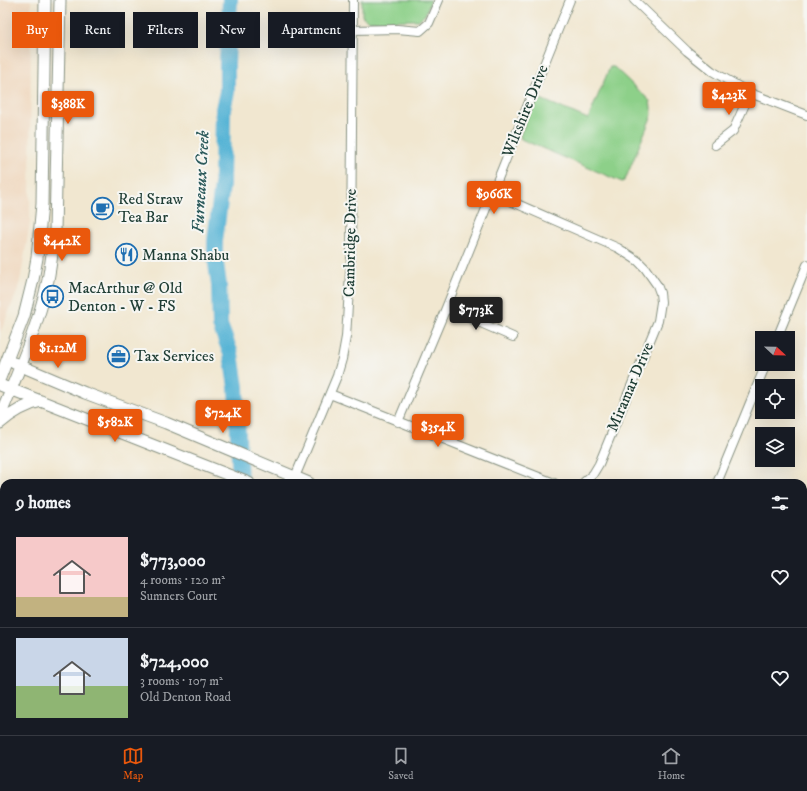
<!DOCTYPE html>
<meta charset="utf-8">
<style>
body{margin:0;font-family:"IM FELL DW Pica",serif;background:#242831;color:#f1f3f6;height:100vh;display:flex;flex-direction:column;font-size:15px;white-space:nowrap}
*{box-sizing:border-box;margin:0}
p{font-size:13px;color:#9ea1a6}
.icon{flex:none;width:22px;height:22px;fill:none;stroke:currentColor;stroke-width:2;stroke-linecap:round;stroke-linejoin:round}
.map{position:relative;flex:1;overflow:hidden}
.details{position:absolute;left:0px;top:479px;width:807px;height:256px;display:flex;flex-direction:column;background:#171b24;border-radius:12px 12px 0 0;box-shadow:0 4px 16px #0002}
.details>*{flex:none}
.hud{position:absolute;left:12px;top:12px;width:400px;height:36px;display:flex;gap:8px}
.needle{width:26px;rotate:112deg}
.buttons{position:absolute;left:755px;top:331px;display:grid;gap:8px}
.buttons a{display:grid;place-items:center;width:40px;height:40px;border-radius:0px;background:#171b24;box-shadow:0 4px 16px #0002;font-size:20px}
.price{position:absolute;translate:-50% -34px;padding:0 9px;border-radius:4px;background:#ea580c;color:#fff;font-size:13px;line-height:26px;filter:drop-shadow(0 1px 2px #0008)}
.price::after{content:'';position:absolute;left:50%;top:24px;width:12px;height:9px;margin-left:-6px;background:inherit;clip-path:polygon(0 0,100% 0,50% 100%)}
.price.on{background:#222;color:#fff}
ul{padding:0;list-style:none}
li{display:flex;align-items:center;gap:12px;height:100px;padding:0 16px}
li+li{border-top:1px solid #363941}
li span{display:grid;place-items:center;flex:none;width:112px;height:80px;border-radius:0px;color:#555}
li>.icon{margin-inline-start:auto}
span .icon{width:48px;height:48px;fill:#fffc;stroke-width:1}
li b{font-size:17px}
h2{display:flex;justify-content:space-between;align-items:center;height:48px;padding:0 16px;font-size:17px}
.chip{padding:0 14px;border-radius:0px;background:#171b24;box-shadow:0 4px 16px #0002;font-size:14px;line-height:36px}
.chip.on{background:#ea580c;color:#fff}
.menu{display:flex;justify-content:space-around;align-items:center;height:56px;border-top:1px solid #363941;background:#171b24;font-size:11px;color:#9ea1a6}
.menu a{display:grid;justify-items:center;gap:2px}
.menu .on{color:#ea580c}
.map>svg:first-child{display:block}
</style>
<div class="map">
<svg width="807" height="735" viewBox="0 0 807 735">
<rect width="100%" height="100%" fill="#f6f6f2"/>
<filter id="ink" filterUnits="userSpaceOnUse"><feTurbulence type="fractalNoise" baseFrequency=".025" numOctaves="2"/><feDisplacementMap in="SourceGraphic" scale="8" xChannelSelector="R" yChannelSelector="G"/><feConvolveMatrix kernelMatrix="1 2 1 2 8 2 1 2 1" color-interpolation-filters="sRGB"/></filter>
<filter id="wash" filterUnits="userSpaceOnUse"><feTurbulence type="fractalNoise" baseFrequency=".012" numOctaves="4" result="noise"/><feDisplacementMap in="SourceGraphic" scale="16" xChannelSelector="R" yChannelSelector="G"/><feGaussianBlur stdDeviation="0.9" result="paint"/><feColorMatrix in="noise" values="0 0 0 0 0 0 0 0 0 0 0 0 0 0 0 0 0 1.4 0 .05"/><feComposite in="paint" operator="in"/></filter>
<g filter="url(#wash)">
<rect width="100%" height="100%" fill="#f1e7d0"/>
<path fill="#efd6bb" d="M0,0H31L30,223L19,287L0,333Z"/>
<path fill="#8dd089" stroke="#56865e" d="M362,0H431L425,15L418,20L369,21L362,16Z
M610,67H614L650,101L652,115L625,180L622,182L523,140L520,138L521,133L536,97L588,119Z"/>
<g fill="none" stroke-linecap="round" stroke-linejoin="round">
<path stroke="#57b4d5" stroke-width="16" d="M230,0L227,63V92L223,109L222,185L215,241V257L219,285L220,325L231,354L236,387L240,483
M155,735L156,731"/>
</g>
</g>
<g filter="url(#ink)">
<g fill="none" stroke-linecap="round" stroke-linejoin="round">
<defs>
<path id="street" d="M634,0L687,51L712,71L750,93L807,115
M353,30L397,29L420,31L429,23L439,0
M715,145L733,131L750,93
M492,193L618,248L638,261L645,268L657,285L660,293L661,302L658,321L599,464L593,474L583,483
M446,308L513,337
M777,338L807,265
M330,394L554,483
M398,422L446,308L570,0
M295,477L337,376L342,359L346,337L351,257L353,0
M717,483L766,364
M803,577L807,572
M463,731L473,735
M240,735L243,731
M611,735L613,731
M775,735L776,731"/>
<path id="secondary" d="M14,363L85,393L166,423L309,483
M0,378L24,316L33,280L37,258L42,204L45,0
M0,385L249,483
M0,416C18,372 38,327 48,280C51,264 53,247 55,231L60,0
M0,423C13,412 25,405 41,401
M803,684L807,686
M803,706L807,708"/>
</defs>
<use href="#street" stroke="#889282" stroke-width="10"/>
<use href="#secondary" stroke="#889282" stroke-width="13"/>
<use href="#street" stroke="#fff" stroke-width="8"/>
<use href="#secondary" stroke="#fff" stroke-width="11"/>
</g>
</g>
<defs>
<symbol id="cafe-ring" viewBox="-11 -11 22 22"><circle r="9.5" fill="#f6f6f2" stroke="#1f6fb2" stroke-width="1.5"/><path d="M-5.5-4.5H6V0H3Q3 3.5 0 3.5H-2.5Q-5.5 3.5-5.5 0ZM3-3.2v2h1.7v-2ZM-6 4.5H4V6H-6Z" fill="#1f6fb2"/></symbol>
<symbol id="restaurant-ring" viewBox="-11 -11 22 22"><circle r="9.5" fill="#f6f6f2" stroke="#1f6fb2" stroke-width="1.5"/><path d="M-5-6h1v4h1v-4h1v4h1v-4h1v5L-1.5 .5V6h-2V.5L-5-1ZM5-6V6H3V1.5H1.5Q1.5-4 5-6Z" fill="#1f6fb2"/></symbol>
<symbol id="bus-ring" viewBox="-11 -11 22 22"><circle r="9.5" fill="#f6f6f2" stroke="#1f6fb2" stroke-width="1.5"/><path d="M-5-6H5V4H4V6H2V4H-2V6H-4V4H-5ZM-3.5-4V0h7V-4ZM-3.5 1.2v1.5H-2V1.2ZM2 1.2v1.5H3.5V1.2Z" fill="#1f6fb2"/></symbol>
<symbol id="office-ring" viewBox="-11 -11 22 22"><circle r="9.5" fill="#f6f6f2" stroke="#1f6fb2" stroke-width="1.5"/><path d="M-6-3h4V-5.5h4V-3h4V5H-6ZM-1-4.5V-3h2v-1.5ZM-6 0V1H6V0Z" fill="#1f6fb2"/></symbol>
</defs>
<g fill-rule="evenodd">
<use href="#cafe-ring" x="90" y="196" width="25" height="25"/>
<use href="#restaurant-ring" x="114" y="242" width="25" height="25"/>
<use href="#bus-ring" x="40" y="284" width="25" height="25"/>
<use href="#office-ring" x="106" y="344" width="25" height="25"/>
</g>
<g text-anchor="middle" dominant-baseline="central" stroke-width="4" stroke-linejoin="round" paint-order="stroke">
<g font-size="16" fill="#1f3d34" stroke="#f6f6f2">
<text transform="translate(525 111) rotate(-68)">Wiltshire Drive</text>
<text transform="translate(350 243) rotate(-89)">Cambridge Drive</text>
<text transform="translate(630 387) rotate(-67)">Miramar Drive</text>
</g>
<g font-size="16" fill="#1f3d34" stroke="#f6f6f2" text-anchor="start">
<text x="118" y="199">Red Straw<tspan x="118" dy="18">Tea Bar</tspan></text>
<text x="142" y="255">Manna Shabu</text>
<text x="68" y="288">MacArthur @ Old<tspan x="68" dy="18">Denton - W - FS</tspan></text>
<text x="134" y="356">Tax Services</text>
</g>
<g font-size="17" font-style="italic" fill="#2d5b5c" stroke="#f6f6f2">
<text transform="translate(201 182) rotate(-87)">Furneaux Creek</text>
</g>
</g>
</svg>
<div class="buttons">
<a><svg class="needle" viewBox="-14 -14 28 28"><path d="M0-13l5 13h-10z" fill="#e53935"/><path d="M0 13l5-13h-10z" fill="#9ea1a6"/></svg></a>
<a><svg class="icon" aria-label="locate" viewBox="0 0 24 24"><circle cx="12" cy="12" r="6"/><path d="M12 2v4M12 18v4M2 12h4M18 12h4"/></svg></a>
<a><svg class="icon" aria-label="layers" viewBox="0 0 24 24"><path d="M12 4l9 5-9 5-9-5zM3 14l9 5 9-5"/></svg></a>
</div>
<b class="price" style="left:729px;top:116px">$423K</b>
<b class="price" style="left:68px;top:125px">$388K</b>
<b class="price" style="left:494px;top:215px">$966K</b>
<b class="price" style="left:62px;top:262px">$442K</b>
<b class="price on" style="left:476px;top:331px">$773K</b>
<b class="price" style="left:58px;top:369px">$1.12M</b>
<b class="price" style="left:223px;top:434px">$724K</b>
<b class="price" style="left:115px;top:443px">$582K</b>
<b class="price" style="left:438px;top:448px">$354K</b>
<div class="hud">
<a class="chip on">Buy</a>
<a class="chip">Rent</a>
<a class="chip">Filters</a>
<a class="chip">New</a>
<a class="chip">Apartment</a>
</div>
<section class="details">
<h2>9 homes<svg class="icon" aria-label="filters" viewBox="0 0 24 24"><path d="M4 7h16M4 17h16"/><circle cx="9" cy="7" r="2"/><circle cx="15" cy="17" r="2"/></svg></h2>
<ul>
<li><span style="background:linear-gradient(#f6c9c9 75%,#c2b280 0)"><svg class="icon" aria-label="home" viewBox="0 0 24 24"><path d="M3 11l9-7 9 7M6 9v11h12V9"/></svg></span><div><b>$773,000</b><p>4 rooms · 120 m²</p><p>Sumners Court</p></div><svg class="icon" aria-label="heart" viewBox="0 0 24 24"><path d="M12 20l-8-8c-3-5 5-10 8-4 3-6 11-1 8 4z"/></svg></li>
<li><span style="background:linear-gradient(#c9d6e8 60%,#8fb573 0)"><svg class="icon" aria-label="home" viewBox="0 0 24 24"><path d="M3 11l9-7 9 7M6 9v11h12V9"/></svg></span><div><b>$724,000</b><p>3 rooms · 107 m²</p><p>Old Denton Road</p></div><svg class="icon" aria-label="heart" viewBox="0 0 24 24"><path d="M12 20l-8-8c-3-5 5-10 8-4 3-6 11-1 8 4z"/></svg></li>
</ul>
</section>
</div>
<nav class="menu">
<a class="on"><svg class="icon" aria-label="map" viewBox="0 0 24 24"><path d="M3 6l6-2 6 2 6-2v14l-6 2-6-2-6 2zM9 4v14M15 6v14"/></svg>Map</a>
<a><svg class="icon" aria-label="saved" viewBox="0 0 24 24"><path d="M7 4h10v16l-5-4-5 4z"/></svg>Saved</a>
<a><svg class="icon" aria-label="home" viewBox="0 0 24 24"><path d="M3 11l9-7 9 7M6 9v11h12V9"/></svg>Home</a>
</nav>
